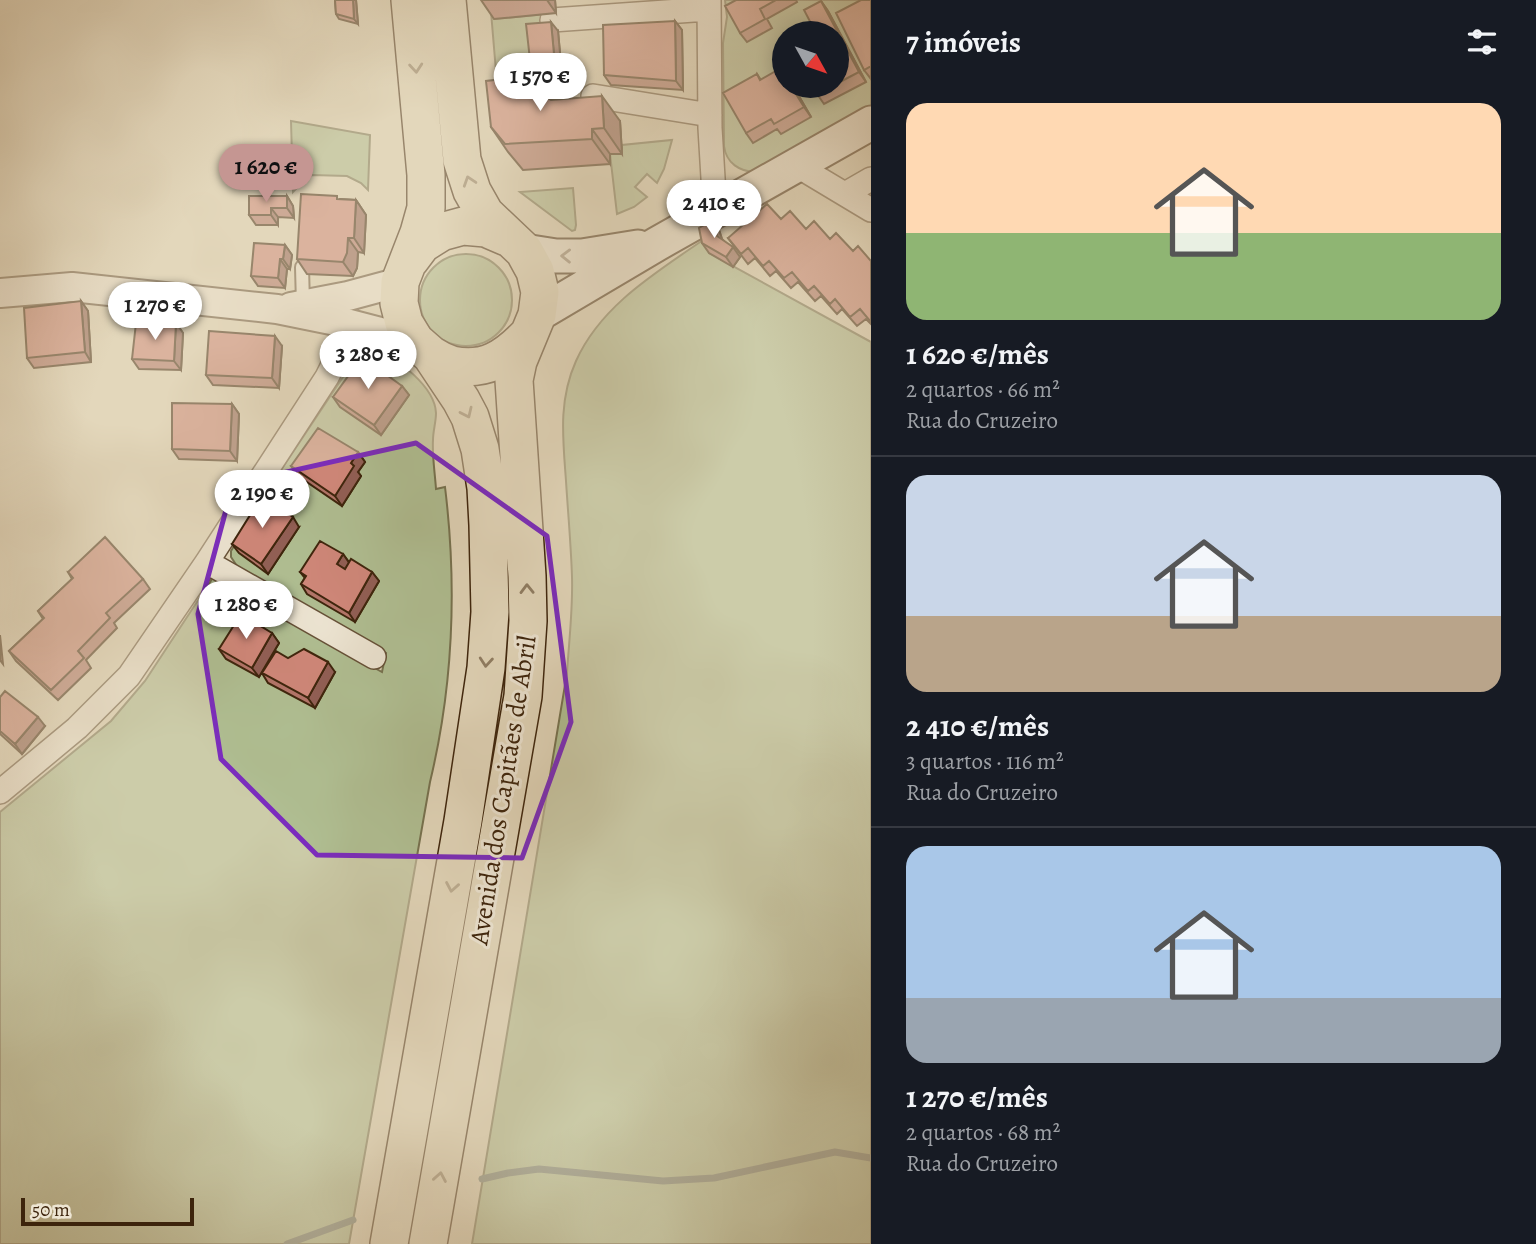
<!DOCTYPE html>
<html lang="pt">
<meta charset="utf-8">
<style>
body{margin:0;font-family:Alegreya,serif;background:#242831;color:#f1f3f6;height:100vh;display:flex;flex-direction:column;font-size:26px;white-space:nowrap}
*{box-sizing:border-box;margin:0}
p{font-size:23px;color:#9ea1a6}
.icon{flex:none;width:38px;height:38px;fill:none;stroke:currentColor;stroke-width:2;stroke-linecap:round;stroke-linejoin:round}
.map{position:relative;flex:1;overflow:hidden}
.sheet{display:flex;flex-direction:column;background:#171b24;width:665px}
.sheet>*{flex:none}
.needle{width:46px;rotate:130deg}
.fabs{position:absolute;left:772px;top:21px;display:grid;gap:14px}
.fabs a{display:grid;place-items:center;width:77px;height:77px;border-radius:50%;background:#171b24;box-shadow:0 4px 18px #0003;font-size:35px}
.scale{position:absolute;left:21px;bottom:18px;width:173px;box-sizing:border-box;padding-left:7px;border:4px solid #3d240c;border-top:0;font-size:19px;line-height:24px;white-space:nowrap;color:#3d240c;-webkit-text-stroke:5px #ede5d3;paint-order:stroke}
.price{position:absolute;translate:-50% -60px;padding:0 16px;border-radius:24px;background:#fff;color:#222;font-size:23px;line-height:46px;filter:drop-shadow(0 2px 4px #0008)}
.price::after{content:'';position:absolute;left:50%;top:42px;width:21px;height:16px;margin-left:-10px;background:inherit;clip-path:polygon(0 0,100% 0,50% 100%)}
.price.current{background:#c59692;color:#111}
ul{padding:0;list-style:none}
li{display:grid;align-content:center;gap:14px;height:371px;padding:0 35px}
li+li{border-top:2px solid #363941}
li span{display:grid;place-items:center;height:217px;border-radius:21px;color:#555}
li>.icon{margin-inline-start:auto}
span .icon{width:126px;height:126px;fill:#fffc;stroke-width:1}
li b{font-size:30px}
h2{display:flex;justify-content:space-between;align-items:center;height:84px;padding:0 35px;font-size:30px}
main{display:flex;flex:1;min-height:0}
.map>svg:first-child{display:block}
</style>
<main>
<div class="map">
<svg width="871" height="1244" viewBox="0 0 871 1244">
<rect width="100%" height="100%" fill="#e3d7bb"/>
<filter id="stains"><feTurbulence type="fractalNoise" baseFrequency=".00286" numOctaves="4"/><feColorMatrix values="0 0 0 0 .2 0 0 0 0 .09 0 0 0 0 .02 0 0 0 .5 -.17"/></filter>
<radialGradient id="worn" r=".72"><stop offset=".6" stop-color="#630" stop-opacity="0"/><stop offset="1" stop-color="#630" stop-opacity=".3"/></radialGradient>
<path fill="#b0bf93" stroke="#767250" stroke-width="2" fill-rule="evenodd" d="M490,0L495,19L546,14L558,101L499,107Z
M725,0H871V109L756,172C740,172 726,163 724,146L723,43L727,17ZM784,33H836V86H784Z
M291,121L370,135L368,190L361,183L347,176L312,175L305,179L293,192Z
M672,140L664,169L657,183L647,174L635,187L647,197L634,207L617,214L610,154H622V145Z
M573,188L576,225L575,230L572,231L520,192Z
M706,238L709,253L871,342V1244H472L567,673C569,641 573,609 572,577C571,545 568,513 566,481C563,439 558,401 576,361C601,305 657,272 706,238Z
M420 300a46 46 0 1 1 92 0a46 46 0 1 1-92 0Z
M374,350C397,357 435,387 436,413C436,422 433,431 433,440C432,456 435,473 436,489L445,487C457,585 453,686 430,782L349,1244H0V812L111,721L145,681L214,576L301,627L382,672L386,653L237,566L231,557V551L277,476L353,362L364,354Z"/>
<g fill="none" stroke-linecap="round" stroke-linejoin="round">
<path stroke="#727d71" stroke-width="7" d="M482,1179L508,1173L539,1169L663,1181L714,1178L835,1152L871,1158
M287,1244L353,1220"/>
<defs>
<path id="service" d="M302,267L303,304"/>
<path id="minor" d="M709,0L710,128L715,211
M552,20L708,9
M593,96L710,115
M796,165L871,210
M845,194L871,179
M207,562L374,657
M0,792L77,728L129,676L207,562L327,377L339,353L346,323"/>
<path id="tertiary" d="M0,293L72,287L277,309L346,323L415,341
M291,307L348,296L400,282"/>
<path id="secondary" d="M524,251L556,256H582L638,247
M537,315L657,244L871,123"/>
<path id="primary" d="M410,260L422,244L441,232L463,226L486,228L507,237
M431,355C437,359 445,363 452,365C485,372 506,358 528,335
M389,1244L463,821L486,668L490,612L488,525L486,488L480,449L470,417L461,400L431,355L415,341L404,323L399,303L400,282L419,233L426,208V175L410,0
M428,1244L523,696L528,621L527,576L514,380L518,361L537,315L540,292L535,271L524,251L485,214L472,191L462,160L447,0"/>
</defs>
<use href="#service" stroke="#665138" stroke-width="16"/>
<use href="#minor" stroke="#665138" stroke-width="26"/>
<use href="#tertiary" stroke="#665138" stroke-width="32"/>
<use href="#secondary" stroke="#3d240c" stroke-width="37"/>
<use href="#primary" stroke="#3d240c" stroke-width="40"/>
<use href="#service" stroke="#ede5d3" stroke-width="12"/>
<use href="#minor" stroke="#ede5d3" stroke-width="23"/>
<use href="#tertiary" stroke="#ede5d3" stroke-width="28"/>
<use href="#secondary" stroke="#ede5d3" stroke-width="33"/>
<use href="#primary" stroke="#e3d7bb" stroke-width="37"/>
</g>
<path fill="#b4756a" stroke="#3d240c" stroke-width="2" d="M335,0H356L358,24L339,19L336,14Z
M481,0H555L556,13L494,19Z
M736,0H796L797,2L767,19L772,28L747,42L740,33Z
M871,0V79L864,70Z
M821,1L828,11L866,82L824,104L815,91L808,95L802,86H836V33Z
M675,21L682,30L683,90L611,85L604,75Z
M558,31L562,75L537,69L530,60Z
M757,74L761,80L793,86L811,117L781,134L777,129L753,143L746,133Z
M557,99L620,121L622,154H610V164L523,170L508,152L491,127Z
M287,196L293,206L294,218L278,217V225H256L249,215Z
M340,199L356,200L366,215L364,253L358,252L357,268L353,276L307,274L297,259Z
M781,219L830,239L871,261V324L866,319L857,326L842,309L837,314L821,296L815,301L798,282L791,288L776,271L770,276L755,258L748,264L728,238Z
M719,230L722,239L740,257L733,267L709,253L702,243Z
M285,245L292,255L290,269H287L285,288L258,286L251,276Z
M81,301L88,311L91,362L34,368L27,358Z
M176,323L183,333L181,370L139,369L132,359Z
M282,346L279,388L213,385L206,375Z
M402,386L409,395L381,435L340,407L333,397Z
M232,404L239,414L237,461L179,459L172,449Z
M358,452L365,462L358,472L361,476L342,506L298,476L291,466Z
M299,527L268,574L239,553L232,544Z
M343,554L349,562L372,572L379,581L355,622L307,594L301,584L305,578L300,572Z
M68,572L143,579L150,589L114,623L117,628L86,660L91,668L58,700L16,661L9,651L43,619L38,611L72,579Z
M272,633L279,643L259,677L226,659L219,649Z
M288,658L335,672L315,708L268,683L262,673Z
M0,697L45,726L22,754L0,734Z"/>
<path fill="#925f56" stroke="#3d240c" stroke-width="2" d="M353,0H356L358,24L354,19Z
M547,0H555L556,13Z
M821,1L828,11L866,82L859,72Z
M675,21L682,30L683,90L676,81Z
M551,22L558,31L562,75L555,65Z
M540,75L558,101L560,120L542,95Z
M791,86H793L811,117L804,107Z
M602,96L620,121L622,154L604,128Z
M592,129L610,154V164L592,139Z
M287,196L293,206L294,218L287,208Z
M356,200L366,215L364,253L354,238Z
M271,208L278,217V225L271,215Z
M713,220L719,230L724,245L717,236Z
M348,238L358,252L357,268L353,276L343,262Z
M285,245L292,255L290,269L283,259Z
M733,247L740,257L733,267L726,257Z
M280,259L287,269L285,288L278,278Z
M81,301L88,311L91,362L85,352Z
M176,323L183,333L181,370L174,361Z
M275,336L282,346L279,388L272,378Z
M402,386L409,395L381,435L374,425Z
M232,404L239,414L237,461L230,451Z
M358,452L365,462L358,472L361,476L342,506L335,496L351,463Z
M293,517L299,527L268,574L261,564Z
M343,554L350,564L344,574L337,564Z
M372,572L379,581L355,622L349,613Z
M272,633L279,643L259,677L252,668Z
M0,635L3,664L0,660Z
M328,662L335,672L315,708L308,698Z
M38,717L45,726L22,754L15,744Z"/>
<path fill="#d1887b" stroke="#3d240c" stroke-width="2" d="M335,0H353L354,19L336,14Z
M736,0H776L760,9L765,19L740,33L725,6Z
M861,0H871V66L864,70L836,13Z
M821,1L859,72L836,84V33H816L804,10Z
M675,21L676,81L604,75L603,25Z
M551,22L555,65L530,60L526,24Z
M781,68L784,73V86H791L804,107L774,124L771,119L746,133L723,93L757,74L760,80Z
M540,75L542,95L551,100L602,96L604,128L592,129V139L505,144L491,127L486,81Z
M813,86H834L817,95Z
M301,194L337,196V199L356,200L354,238H348L347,253L343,262L297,259Z
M249,196H287V208H271V215H249Z
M767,204L781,219L790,211L806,229L814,221L830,239L836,233L853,251L858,246L871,261V322L860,309L850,317L835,299L830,304L814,286L808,291L792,272L784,278L769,261L763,266L748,248L741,254L728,238Z
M713,220L717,236L733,247L726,257L702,243L699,228Z
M254,243L285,245L283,259H280L278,278L251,276Z
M81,301L85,352L27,358L24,308Z
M136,323H176L174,361L132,359Z
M209,331L275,336L272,378L206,375Z
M362,357L402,386L374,425L333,397Z
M172,403L232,404L230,451L172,449Z
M318,428L358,452L351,463L354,466L335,496L291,466Z
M262,496L293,517L261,564L232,544Z
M105,537L143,579L106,613L110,618L78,651L84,658L51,690L9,651L44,618L38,611L73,578L68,572Z
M320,541L343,554L337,564L345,569L351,559L372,572L349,613L301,584L306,576L300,572Z
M241,614L272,633L252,668L219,649Z
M304,649L328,662L308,698L262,673L276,651L288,658Z
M5,691L38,717L15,744L0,731V697Z"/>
<defs><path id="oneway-chevron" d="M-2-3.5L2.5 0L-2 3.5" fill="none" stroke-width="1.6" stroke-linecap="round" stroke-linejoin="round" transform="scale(1.75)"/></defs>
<g stroke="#907e64">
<use href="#oneway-chevron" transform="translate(416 68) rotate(85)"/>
<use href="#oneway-chevron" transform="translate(469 181) rotate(-108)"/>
<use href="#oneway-chevron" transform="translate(467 413) rotate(65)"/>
<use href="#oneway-chevron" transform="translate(527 589) rotate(-91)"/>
<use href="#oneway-chevron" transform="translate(486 662) rotate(95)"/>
<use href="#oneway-chevron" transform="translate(452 887) rotate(100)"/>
<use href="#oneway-chevron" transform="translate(440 1177) rotate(-80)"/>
</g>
<use stroke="#958470" href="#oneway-chevron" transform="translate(566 256) rotate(-179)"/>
<path d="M0 0H871V1244H0ZM416,443L547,536L571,722L522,858L317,855L221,759L198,614L233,484Z" fill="#e3d7bb" fill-opacity=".55" fill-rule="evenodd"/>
<path fill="none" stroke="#7b2cbf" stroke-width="5" stroke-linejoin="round" d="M416,443L547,536L571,722L522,858L317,855L221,759L198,614L233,484Z"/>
<g text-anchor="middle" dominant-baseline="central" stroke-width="6" stroke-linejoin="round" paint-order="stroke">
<g font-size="26" fill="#3d240c" stroke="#ede5d3">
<text transform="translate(503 790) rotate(-81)">Avenida dos Capitães de Abril</text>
</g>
</g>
<rect width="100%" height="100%" filter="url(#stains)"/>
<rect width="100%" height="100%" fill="url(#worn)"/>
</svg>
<div class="fabs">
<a><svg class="needle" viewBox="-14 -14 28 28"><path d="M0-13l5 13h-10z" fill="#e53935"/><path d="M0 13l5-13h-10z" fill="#9ea1a6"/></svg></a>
</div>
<div class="scale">50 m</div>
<b class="price" style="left:540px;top:113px">1 570 €</b>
<b class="price current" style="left:266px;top:204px">1 620 €</b>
<b class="price" style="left:714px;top:240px">2 410 €</b>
<b class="price" style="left:155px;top:342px">1 270 €</b>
<b class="price" style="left:368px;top:391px">3 280 €</b>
<b class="price" style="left:262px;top:530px">2 190 €</b>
<b class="price" style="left:246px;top:641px">1 280 €</b>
</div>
<section class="sheet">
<h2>7 imóveis<svg class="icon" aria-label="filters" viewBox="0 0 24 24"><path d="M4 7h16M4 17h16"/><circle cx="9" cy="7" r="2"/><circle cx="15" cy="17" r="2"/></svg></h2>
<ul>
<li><span style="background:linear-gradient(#ffd9b3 60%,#8fb573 0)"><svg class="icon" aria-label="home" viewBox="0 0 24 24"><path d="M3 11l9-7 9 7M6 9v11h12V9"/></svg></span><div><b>1 620 €/mês</b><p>2 quartos · 66 m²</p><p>Rua do Cruzeiro</p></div></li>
<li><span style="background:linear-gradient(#c9d6e8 65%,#b9a48a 0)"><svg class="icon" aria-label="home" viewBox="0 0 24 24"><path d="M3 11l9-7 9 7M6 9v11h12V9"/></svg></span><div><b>2 410 €/mês</b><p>3 quartos · 116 m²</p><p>Rua do Cruzeiro</p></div></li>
<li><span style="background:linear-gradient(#a9c7e8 70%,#9aa5b1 0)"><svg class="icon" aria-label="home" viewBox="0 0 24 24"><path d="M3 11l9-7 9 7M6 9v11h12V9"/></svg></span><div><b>1 270 €/mês</b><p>2 quartos · 68 m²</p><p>Rua do Cruzeiro</p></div></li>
</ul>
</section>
</main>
